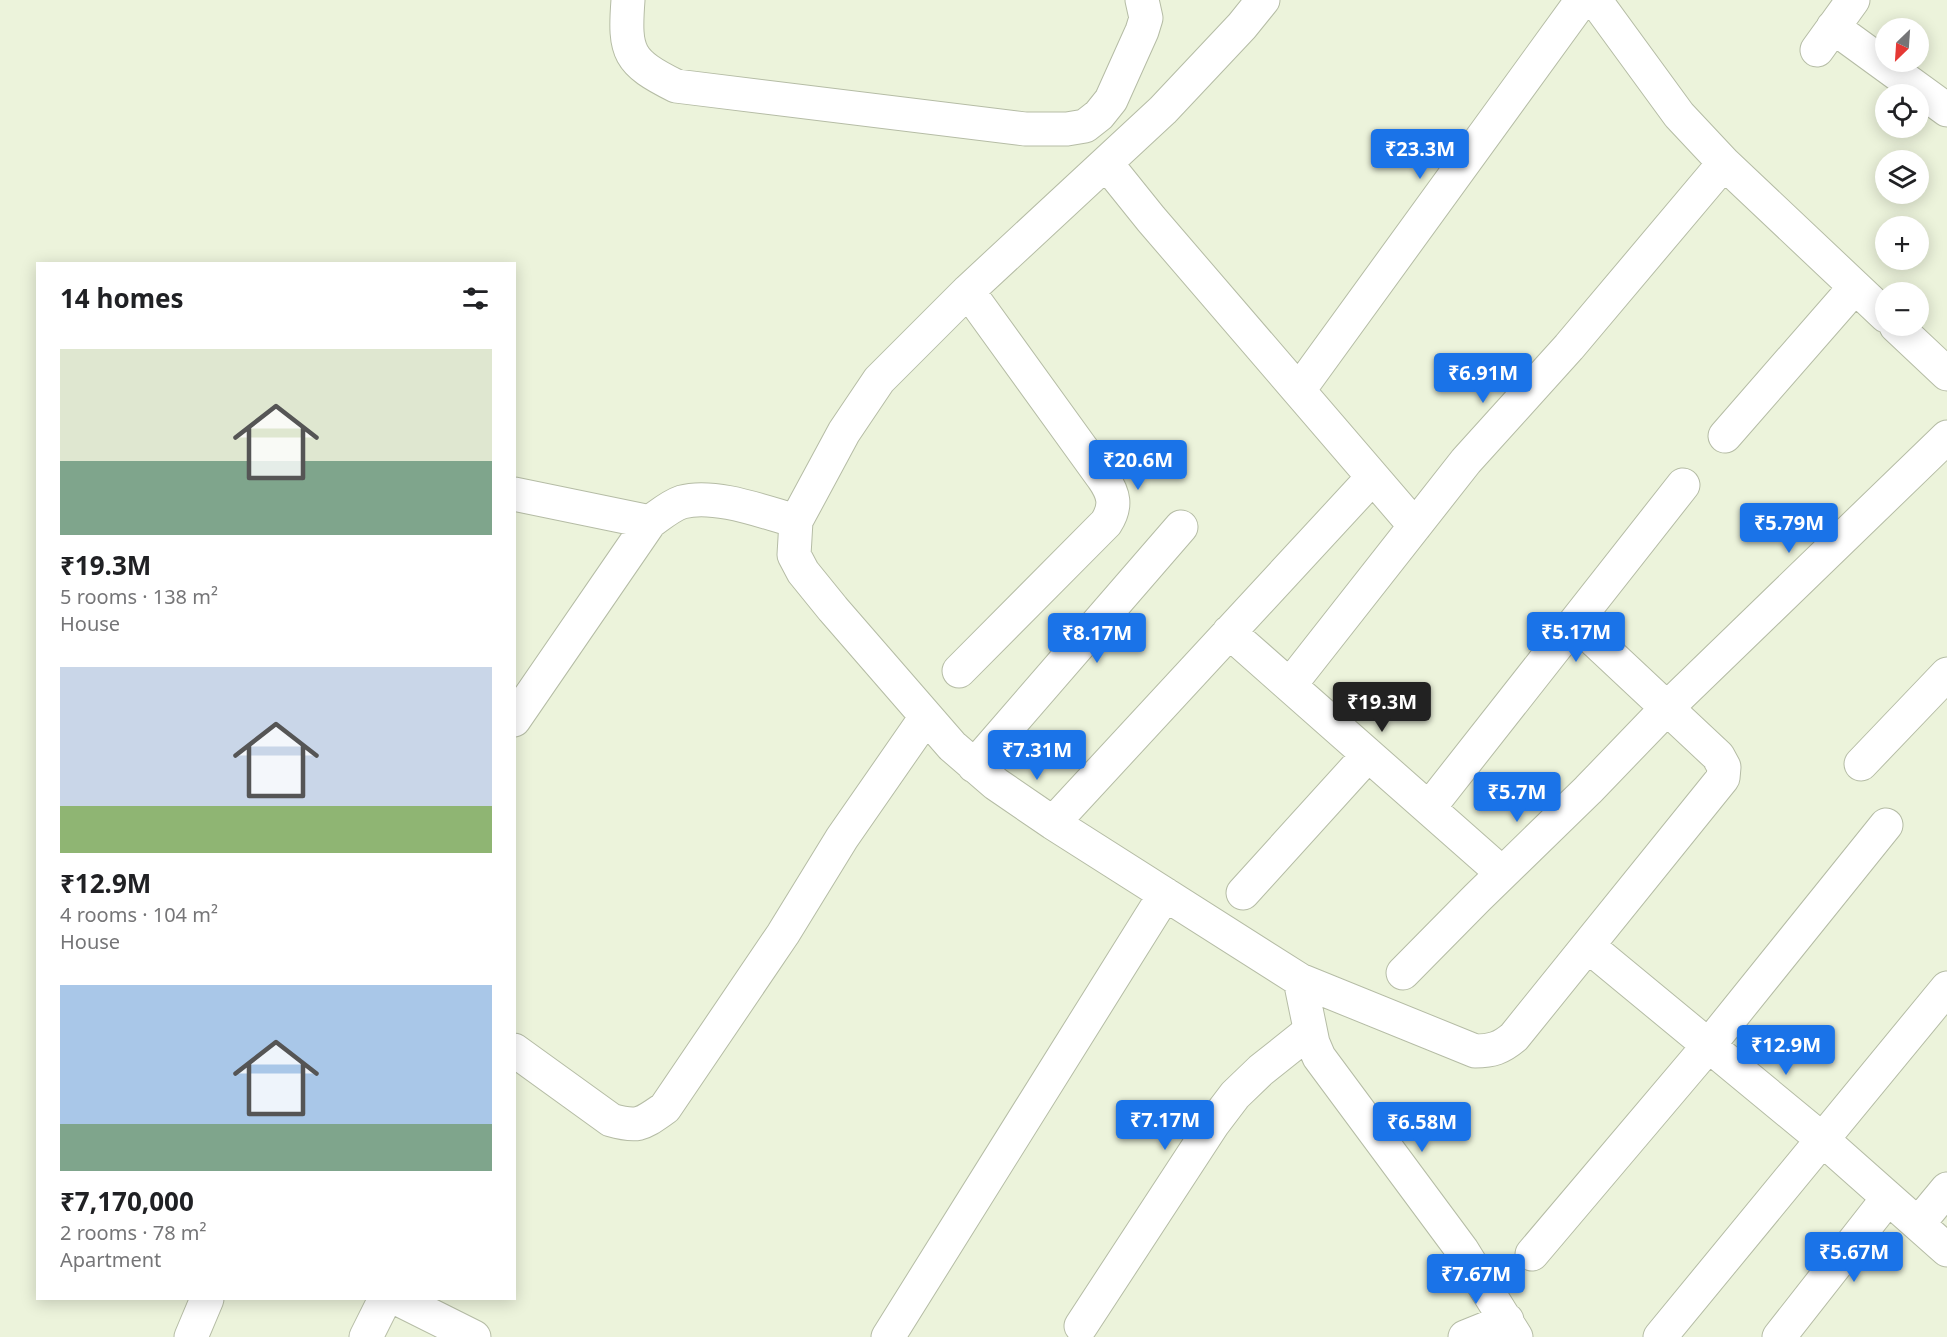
<!DOCTYPE html>
<meta charset="utf-8">
<style>
body{margin:0;font-family:"Noto Sans",sans-serif;background:#f6f6f6;color:#202124;height:100vh;display:flex;flex-direction:column;font-size:22px;white-space:nowrap}
*{box-sizing:border-box;margin:0}
p{font-size:20px;color:#757577}
.icon{flex:none;width:33px;height:33px;fill:none;stroke:currentColor;stroke-width:2;stroke-linecap:round;stroke-linejoin:round}
.map{position:relative;flex:1;overflow:hidden}
.details{position:absolute;left:36px;top:262px;width:480px;height:1038px;display:flex;flex-direction:column;background:#fff;border-radius:0px;box-shadow:0 3px 15px #0003}
.details>*{flex:none}
.needle{width:39px;rotate:205deg}
.tools{position:absolute;left:1875px;top:18px;display:grid;gap:12px}
.tools a{display:grid;place-items:center;width:54px;height:54px;border-radius:50%;background:#fff;box-shadow:0 3px 15px #0003;font-size:30px}
.price{position:absolute;translate:-50% -51px;padding:0 14px;border-radius:6px;background:#1a73e8;color:#fff;font-size:20px;line-height:39px;filter:drop-shadow(0 2px 3px #0008)}
.price::after{content:'';position:absolute;left:50%;top:36px;width:18px;height:14px;margin-left:-9px;background:inherit;clip-path:polygon(0 0,100% 0,50% 100%)}
.price.selected{background:#222;color:#fff}
ul{padding:0;list-style:none}
li{display:grid;align-content:center;gap:12px;height:318px;padding:0 24px}
li span{display:grid;place-items:center;height:186px;border-radius:0px;color:#555}
li>.icon{margin-inline-start:auto}
span .icon{width:108px;height:108px;fill:#fffc;stroke-width:1}
li b{font-size:26px}
h2{display:flex;justify-content:space-between;align-items:center;height:72px;padding:0 24px;font-size:26px}
.map>svg:first-child{display:block}
</style>
<div class="map">
<svg width="1947" height="1337" viewBox="0 0 1947 1337">
<rect width="100%" height="100%" fill="#ecf3db"/>
<g fill="none" stroke-linecap="round" stroke-linejoin="round">
<defs>
<path id="minor" d="M628,0C624,53 628,62 676,86L1025,129H1067L1085,126L1099,115L1111,100L1142,31L1146,18L1142,0
M1263,0L1242,26L1163,110L968,291L879,380L844,432L796,521L794,555L803,572L833,609L952,746L996,784L1053,823L1300,980L1475,1051C1492,1051 1501,1048 1514,1037L1723,778L1724,767L1718,756L1576,623
M1595,0L1679,115L1724,163L1886,316
M1833,27L1947,110
M1817,50L1853,0
M1106,163L1151,219L1415,526
M1896,326L1947,374
M1299,390L1582,0
M1725,436L1855,287
M514,494L650,522
M1229,632L1502,873
M959,671L1106,523C1117,506 1114,494 1103,478L968,291
M1290,685L1466,461L1569,347L1724,163
M514,720L650,522C660,515 670,506 682,502C714,493 764,512 796,521
M1861,764L1947,674
M974,766L1181,527
M1429,808L1683,485
M1053,823L1373,477
M1243,893L1368,755
M1588,946L1823,1140L1947,1250
M1403,973L1477,898L1588,790L1667,708L1947,437
M1300,980L1313,1043L1319,1057L1462,1250L1516,1337
M514,1050L611,1120C639,1128 642,1124 665,1108L783,934L842,838L926,717
M1918,1224L1947,1189
M1532,1254L1709,1045L1886,825
M398,1299L474,1337
M1081,1326L1213,1124L1235,1095L1261,1070L1310,1031
M191,1337L207,1299
M366,1337L385,1299
M888,1337L1165,894
M1465,1337L1507,1320
M1660,1337L1947,988
M1779,1337L1888,1198"/>
</defs>
<use href="#minor" stroke="#b5bca5" stroke-width="35"/>
<use href="#minor" stroke="#fff" stroke-width="33"/>
</g>
</svg>
<div class="tools">
<a><svg class="needle" viewBox="-14 -14 28 28"><path d="M0-13l5 13h-10z" fill="#e53935"/><path d="M0 13l5-13h-10z" fill="#757577"/></svg></a>
<a><svg class="icon" aria-label="locate" viewBox="0 0 24 24"><circle cx="12" cy="12" r="6"/><path d="M12 2v4M12 18v4M2 12h4M18 12h4"/></svg></a>
<a><svg class="icon" aria-label="layers" viewBox="0 0 24 24"><path d="M12 4l9 5-9 5-9-5zM3 14l9 5 9-5"/></svg></a>
<a>+</a>
<a>−</a>
</div>
<b class="price" style="left:1420px;top:180px">₹23.3M</b>
<b class="price" style="left:1483px;top:404px">₹6.91M</b>
<b class="price" style="left:1138px;top:491px">₹20.6M</b>
<b class="price" style="left:1789px;top:554px">₹5.79M</b>
<b class="price" style="left:1576px;top:663px">₹5.17M</b>
<b class="price" style="left:1097px;top:664px">₹8.17M</b>
<b class="price selected" style="left:1382px;top:733px">₹19.3M</b>
<b class="price" style="left:1037px;top:781px">₹7.31M</b>
<b class="price" style="left:1517px;top:823px">₹5.7M</b>
<b class="price" style="left:1786px;top:1076px">₹12.9M</b>
<b class="price" style="left:1165px;top:1151px">₹7.17M</b>
<b class="price" style="left:1422px;top:1153px">₹6.58M</b>
<b class="price" style="left:1854px;top:1283px">₹5.67M</b>
<b class="price" style="left:1476px;top:1305px">₹7.67M</b>
<section class="details">
<h2>14 homes<svg class="icon" aria-label="filters" viewBox="0 0 24 24"><path d="M4 7h16M4 17h16"/><circle cx="9" cy="7" r="2"/><circle cx="15" cy="17" r="2"/></svg></h2>
<ul>
<li><span style="background:linear-gradient(#dfe7d0 60%,#7fa58c 0)"><svg class="icon" aria-label="home" viewBox="0 0 24 24"><path d="M3 11l9-7 9 7M6 9v11h12V9"/></svg></span><div><b>₹19.3M</b><p>5 rooms · 138 m²</p><p>House</p></div></li>
<li><span style="background:linear-gradient(#c9d6e8 75%,#8fb573 0)"><svg class="icon" aria-label="home" viewBox="0 0 24 24"><path d="M3 11l9-7 9 7M6 9v11h12V9"/></svg></span><div><b>₹12.9M</b><p>4 rooms · 104 m²</p><p>House</p></div></li>
<li><span style="background:linear-gradient(#a9c7e8 75%,#7fa58c 0)"><svg class="icon" aria-label="home" viewBox="0 0 24 24"><path d="M3 11l9-7 9 7M6 9v11h12V9"/></svg></span><div><b>₹7,170,000</b><p>2 rooms · 78 m²</p><p>Apartment</p></div></li>
</ul>
</section>
</div>
